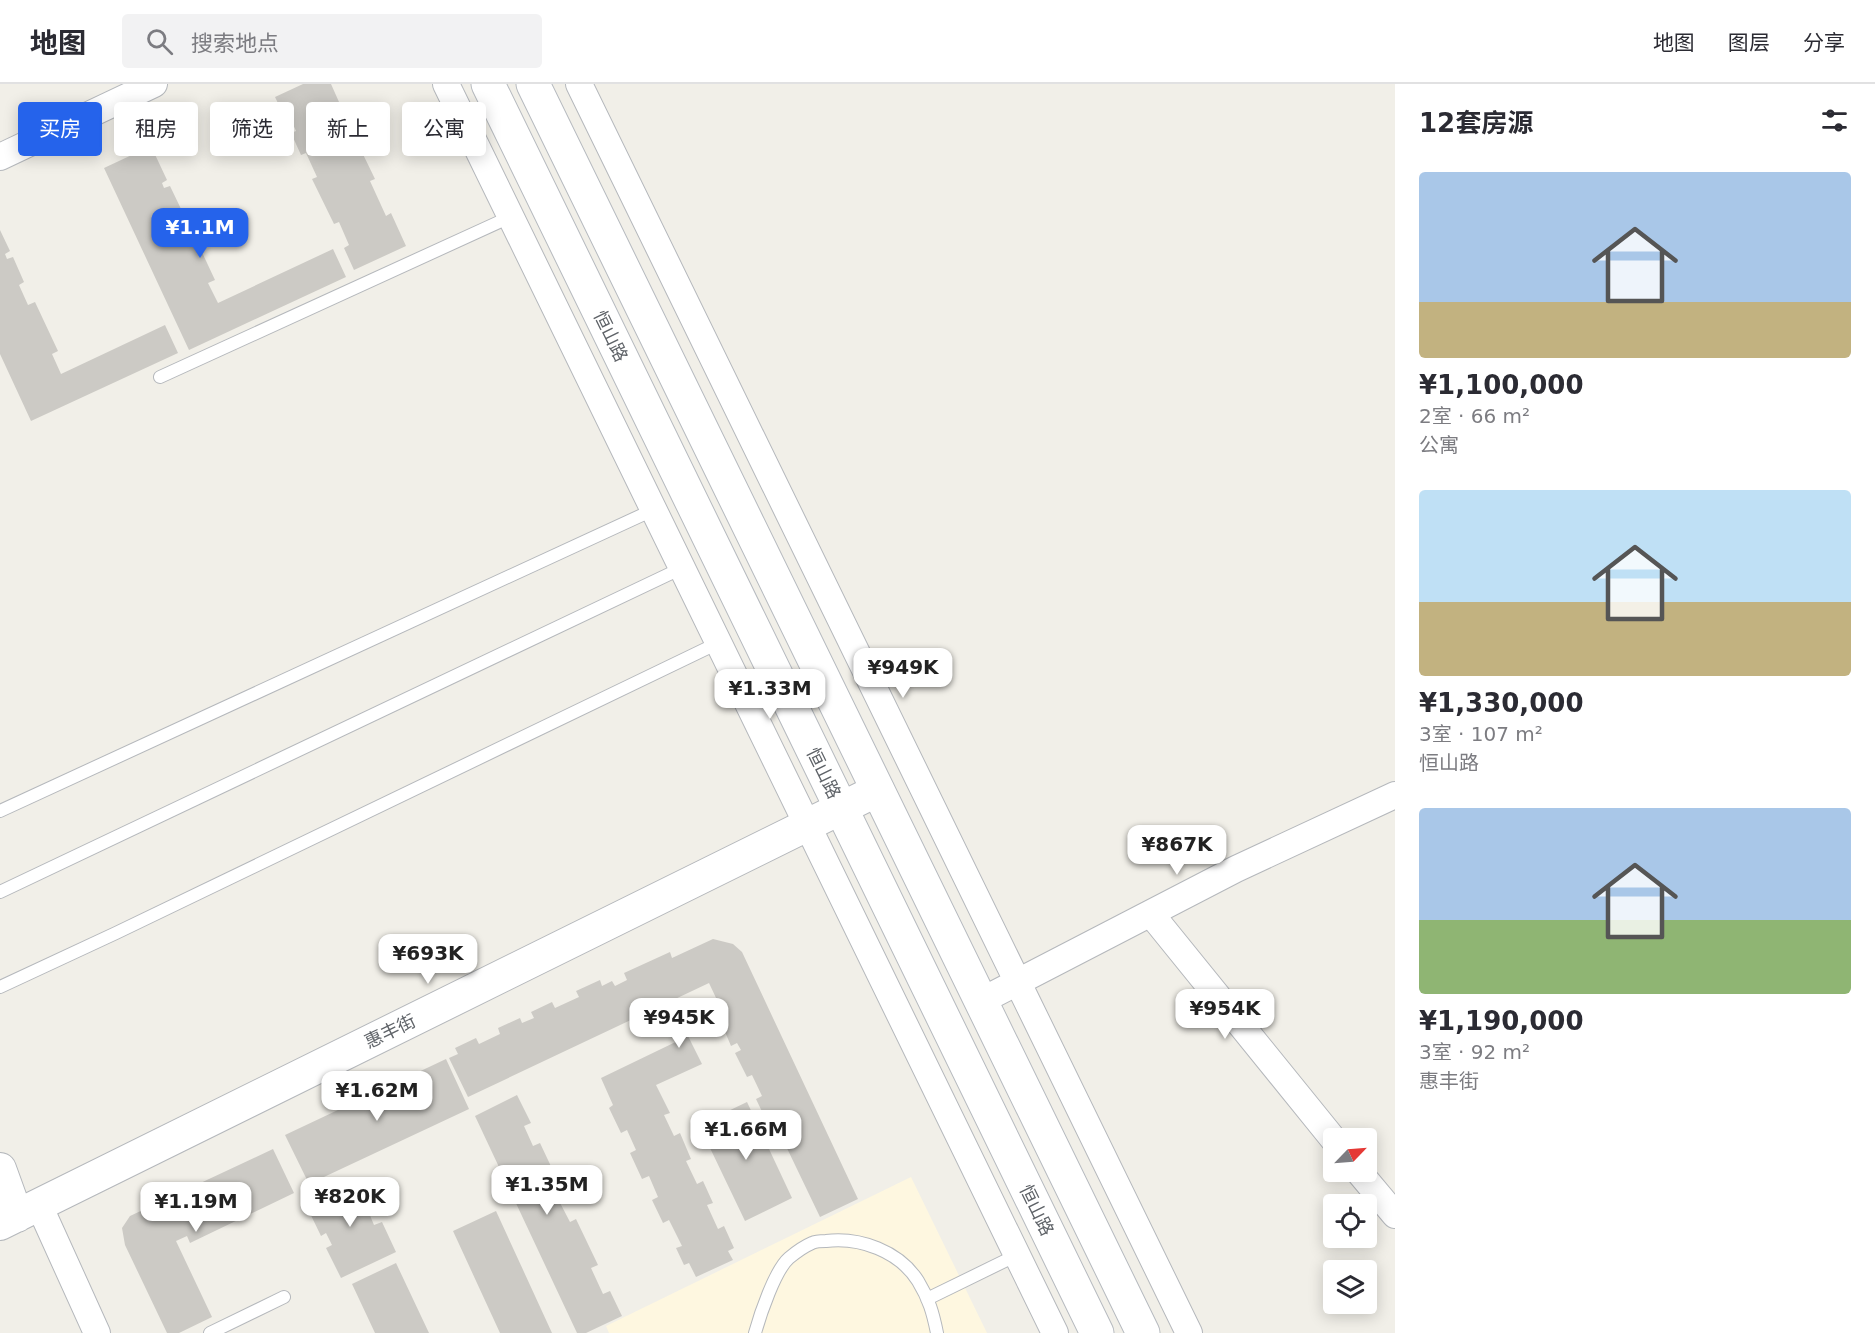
<!DOCTYPE html>
<html lang="zh">
<meta charset="utf-8">
<style>
body{margin:0;font-family:"DejaVu Sans","Noto Sans SC",sans-serif;background:#f2f2f3;color:#2b2b33;height:100vh;display:flex;flex-direction:column;font-size:22px;white-space:nowrap}
*{box-sizing:border-box;margin:0}
p{font-size:20px;color:#7c7c81}
.icon{flex:none;width:33px;height:33px;fill:none;stroke:currentColor;stroke-width:2;stroke-linecap:round;stroke-linejoin:round}
.map{position:relative;flex:1;overflow:hidden}
.panel{display:flex;flex-direction:column;background:#fff;width:480px}
.panel>*{flex:none}
.hud{position:absolute;left:18px;top:18px;width:570px;height:54px;display:flex;gap:12px}
.needle{width:39px;rotate:65deg}
.buttons{position:absolute;left:1323px;top:1044px;display:grid;gap:12px}
.buttons a{display:grid;place-items:center;width:54px;height:54px;border-radius:6px;background:#fff;box-shadow:0 3px 15px #0003;font-size:30px}
.price{position:absolute;translate:-50% -51px;padding:0 14px;border-radius:12px;background:#fff;color:#222;font-size:20px;line-height:39px;filter:drop-shadow(0 2px 3px #0008)}
.price::after{content:'';position:absolute;left:50%;top:36px;width:18px;height:14px;margin-left:-9px;background:inherit;clip-path:polygon(0 0,100% 0,50% 100%)}
.price.selected{background:#2563eb;color:#fff}
ul{padding:0;list-style:none}
li{display:grid;align-content:center;gap:12px;height:318px;padding:0 24px}
li span{display:grid;place-items:center;height:186px;border-radius:6px;color:#555}
li>.icon{margin-inline-start:auto}
span .icon{width:108px;height:108px;fill:#fffc;stroke-width:1}
li b{font-size:26px}
h2{display:flex;justify-content:space-between;align-items:center;height:72px;padding:0 24px;font-size:26px}
.tag{padding:0 21px;border-radius:6px;background:#fff;box-shadow:0 3px 15px #0003;font-size:21px;line-height:54px}
.tag.selected{background:#2563eb;color:#fff}
header{display:flex;align-items:center;gap:36px;box-sizing:border-box;height:84px;padding:0 30px;background:#fff;border-bottom:2px solid #e1e1e2}
header strong{font-size:28px}
nav{display:flex;gap:33px;margin-inline-start:auto;font-size:21px}
.search{width:420px;height:54px;background:#f2f2f3;display:flex;align-items:center;gap:15px;box-sizing:border-box;padding:0 21px;border-radius:6px;color:#7c7c81;font-size:22px}
main{display:flex;flex:1;min-height:0}
.map>svg:first-child{display:block}
</style>
<header>
<strong>地图</strong>
<div class="search"><svg class="icon" aria-label="search" viewBox="0 0 24 24"><circle cx="10" cy="10" r="6"/><path d="M15 15l6 6"/></svg>搜索地点</div>
<nav><a>地图</a><a>图层</a><a>分享</a></nav>
</header>
<main>
<div class="map">
<svg width="1395" height="1249" viewBox="0 0 1395 1249">
<rect width="100%" height="100%" fill="#f1efe8"/>
<path fill="#fef7e0" d="M911,1093L987,1249H609L606,1242Z"/>
<path fill="#cccac5" d="M303,0H331L339,18L334,21L355,64L359,62L375,95L370,97L386,132L391,129L406,162L354,186L344,164L349,161L339,138L334,140L312,95L317,93L306,69L301,71L291,49L296,47L291,36L287,38L275,13Z
M151,62L167,96L162,99L164,104L170,102L182,127L176,130L185,150L192,147L215,196L208,199L218,219L333,165L346,193L189,266L104,84Z
M0,146L10,167L5,170L7,175L13,173L24,198L19,201L28,221L35,218L58,267L52,270L61,290L165,241L178,269L31,337L0,270Z
M713,855L733,860L742,868L858,1115L820,1133L772,1033L766,1036L756,1015L762,1012L752,991L747,993L735,969L741,966L737,959L731,962L720,936L725,933L709,899L468,1013L449,974L458,970L455,964L476,954L479,960L500,950L498,944L520,934L522,939L534,934L531,928L552,918L555,924L579,913L576,907L600,896L602,902L612,897L615,902L627,896L624,889L670,868L672,874Z
M688,952L702,980L656,1001L670,1029L664,1031L674,1052L680,1049L691,1075L686,1077L697,1100L703,1097L713,1119L707,1121L718,1145L724,1142L734,1164L728,1167L733,1176L696,1193L689,1179L684,1181L676,1164L682,1162L669,1136L663,1139L652,1116L658,1113L649,1092L642,1095L630,1069L636,1066L627,1046L621,1049L609,1024L613,1021L601,994Z
M446,975L469,1025L309,1100L285,1051Z
M517,1011L531,1039L524,1042L533,1062L540,1059L564,1110L557,1113L570,1138L576,1135L598,1181L591,1184L603,1210L610,1207L622,1232L586,1249H577L475,1032Z
M747,1018L792,1114L745,1137L699,1041Z
M273,1065L294,1109L190,1159L187,1152L176,1157L212,1233L179,1249H167L125,1161L122,1144L130,1132Z
M360,1093L376,1126L369,1129L374,1141L382,1138L396,1168L341,1194L326,1164L332,1161L326,1149L321,1152L305,1119Z
M496,1127L552,1249H500L453,1147Z
M396,1179L429,1249H375L352,1200Z"/>
<g fill="none" stroke-linecap="round" stroke-linejoin="round">
<defs>
<path id="service" d="M160,293L510,133
M0,727L653,426
M0,808L682,484
M0,903L116,849L718,559
M927,1215L1017,1171
M210,1249L284,1213
M755,1249C760,1231 775,1186 789,1174C795,1169 805,1162 812,1159C816,1157 821,1157 826,1157C860,1153 899,1167 918,1197C929,1215 933,1229 937,1249"/>
<path id="minor" d="M446,0L1055,1249
M579,0L1189,1249
M0,73L154,0
M1151,830L1334,1056
M981,917L1236,785L1395,711
M1359,1088L1395,1131
M39,1121L97,1249"/>
<path id="tertiary" d="M0,1085L17,1132
M0,1140L878,706"/>
<path id="secondary" d="M488,0L1097,1249
M533,0L1143,1249"/>
</defs>
<use href="#service" stroke="#b5b8bc" stroke-width="14"/>
<use href="#minor" stroke="#b5b8bc" stroke-width="28"/>
<use href="#tertiary" stroke="#b5b8bc" stroke-width="34"/>
<use href="#secondary" stroke="#b6babf" stroke-width="35"/>
<use href="#service" stroke="#fff" stroke-width="12"/>
<use href="#minor" stroke="#fff" stroke-width="26"/>
<use href="#tertiary" stroke="#fff" stroke-width="32"/>
<use href="#secondary" stroke="#fff" stroke-width="33"/>
</g>
<g text-anchor="middle" dominant-baseline="central" stroke-width="4.5" stroke-linejoin="round" paint-order="stroke">
<g font-size="18" fill="#5f6368" stroke="#fff">
<text transform="translate(611 252) rotate(64)">恒山路</text>
<text transform="translate(824 689) rotate(64)">恒山路</text>
<text transform="translate(390 947) rotate(-26)">惠丰街</text>
<text transform="translate(1037 1126) rotate(64)">恒山路</text>
</g>
</g>
</svg>
<div class="buttons">
<a><svg class="needle" viewBox="-14 -14 28 28"><path d="M0-13l5 13h-10z" fill="#e53935"/><path d="M0 13l5-13h-10z" fill="#7c7c81"/></svg></a>
<a><svg class="icon" aria-label="locate" viewBox="0 0 24 24"><circle cx="12" cy="12" r="6"/><path d="M12 2v4M12 18v4M2 12h4M18 12h4"/></svg></a>
<a><svg class="icon" aria-label="layers" viewBox="0 0 24 24"><path d="M12 4l9 5-9 5-9-5zM3 14l9 5 9-5"/></svg></a>
</div>
<b class="price selected" style="left:200px;top:175px">¥1.1M</b>
<b class="price" style="left:903px;top:615px">¥949K</b>
<b class="price" style="left:770px;top:636px">¥1.33M</b>
<b class="price" style="left:1177px;top:792px">¥867K</b>
<b class="price" style="left:428px;top:901px">¥693K</b>
<b class="price" style="left:1225px;top:956px">¥954K</b>
<b class="price" style="left:679px;top:965px">¥945K</b>
<b class="price" style="left:377px;top:1038px">¥1.62M</b>
<b class="price" style="left:746px;top:1077px">¥1.66M</b>
<b class="price" style="left:547px;top:1132px">¥1.35M</b>
<b class="price" style="left:350px;top:1144px">¥820K</b>
<b class="price" style="left:196px;top:1149px">¥1.19M</b>
<div class="hud">
<a class="tag selected">买房</a>
<a class="tag">租房</a>
<a class="tag">筛选</a>
<a class="tag">新上</a>
<a class="tag">公寓</a>
</div>
</div>
<section class="panel">
<h2>12套房源<svg class="icon" aria-label="filters" viewBox="0 0 24 24"><path d="M4 7h16M4 17h16"/><circle cx="9" cy="7" r="2"/><circle cx="15" cy="17" r="2"/></svg></h2>
<ul>
<li><span style="background:linear-gradient(#a9c7e8 70%,#c2b280 0)"><svg class="icon" aria-label="home" viewBox="0 0 24 24"><path d="M3 11l9-7 9 7M6 9v11h12V9"/></svg></span><div><b>¥1,100,000</b><p>2室 · 66 m²</p><p>公寓</p></div></li>
<li><span style="background:linear-gradient(#bfe0f5 60%,#c2b280 0)"><svg class="icon" aria-label="home" viewBox="0 0 24 24"><path d="M3 11l9-7 9 7M6 9v11h12V9"/></svg></span><div><b>¥1,330,000</b><p>3室 · 107 m²</p><p>恒山路</p></div></li>
<li><span style="background:linear-gradient(#a9c7e8 60%,#8fb573 0)"><svg class="icon" aria-label="home" viewBox="0 0 24 24"><path d="M3 11l9-7 9 7M6 9v11h12V9"/></svg></span><div><b>¥1,190,000</b><p>3室 · 92 m²</p><p>惠丰街</p></div></li>
</ul>
</section>
</main>
